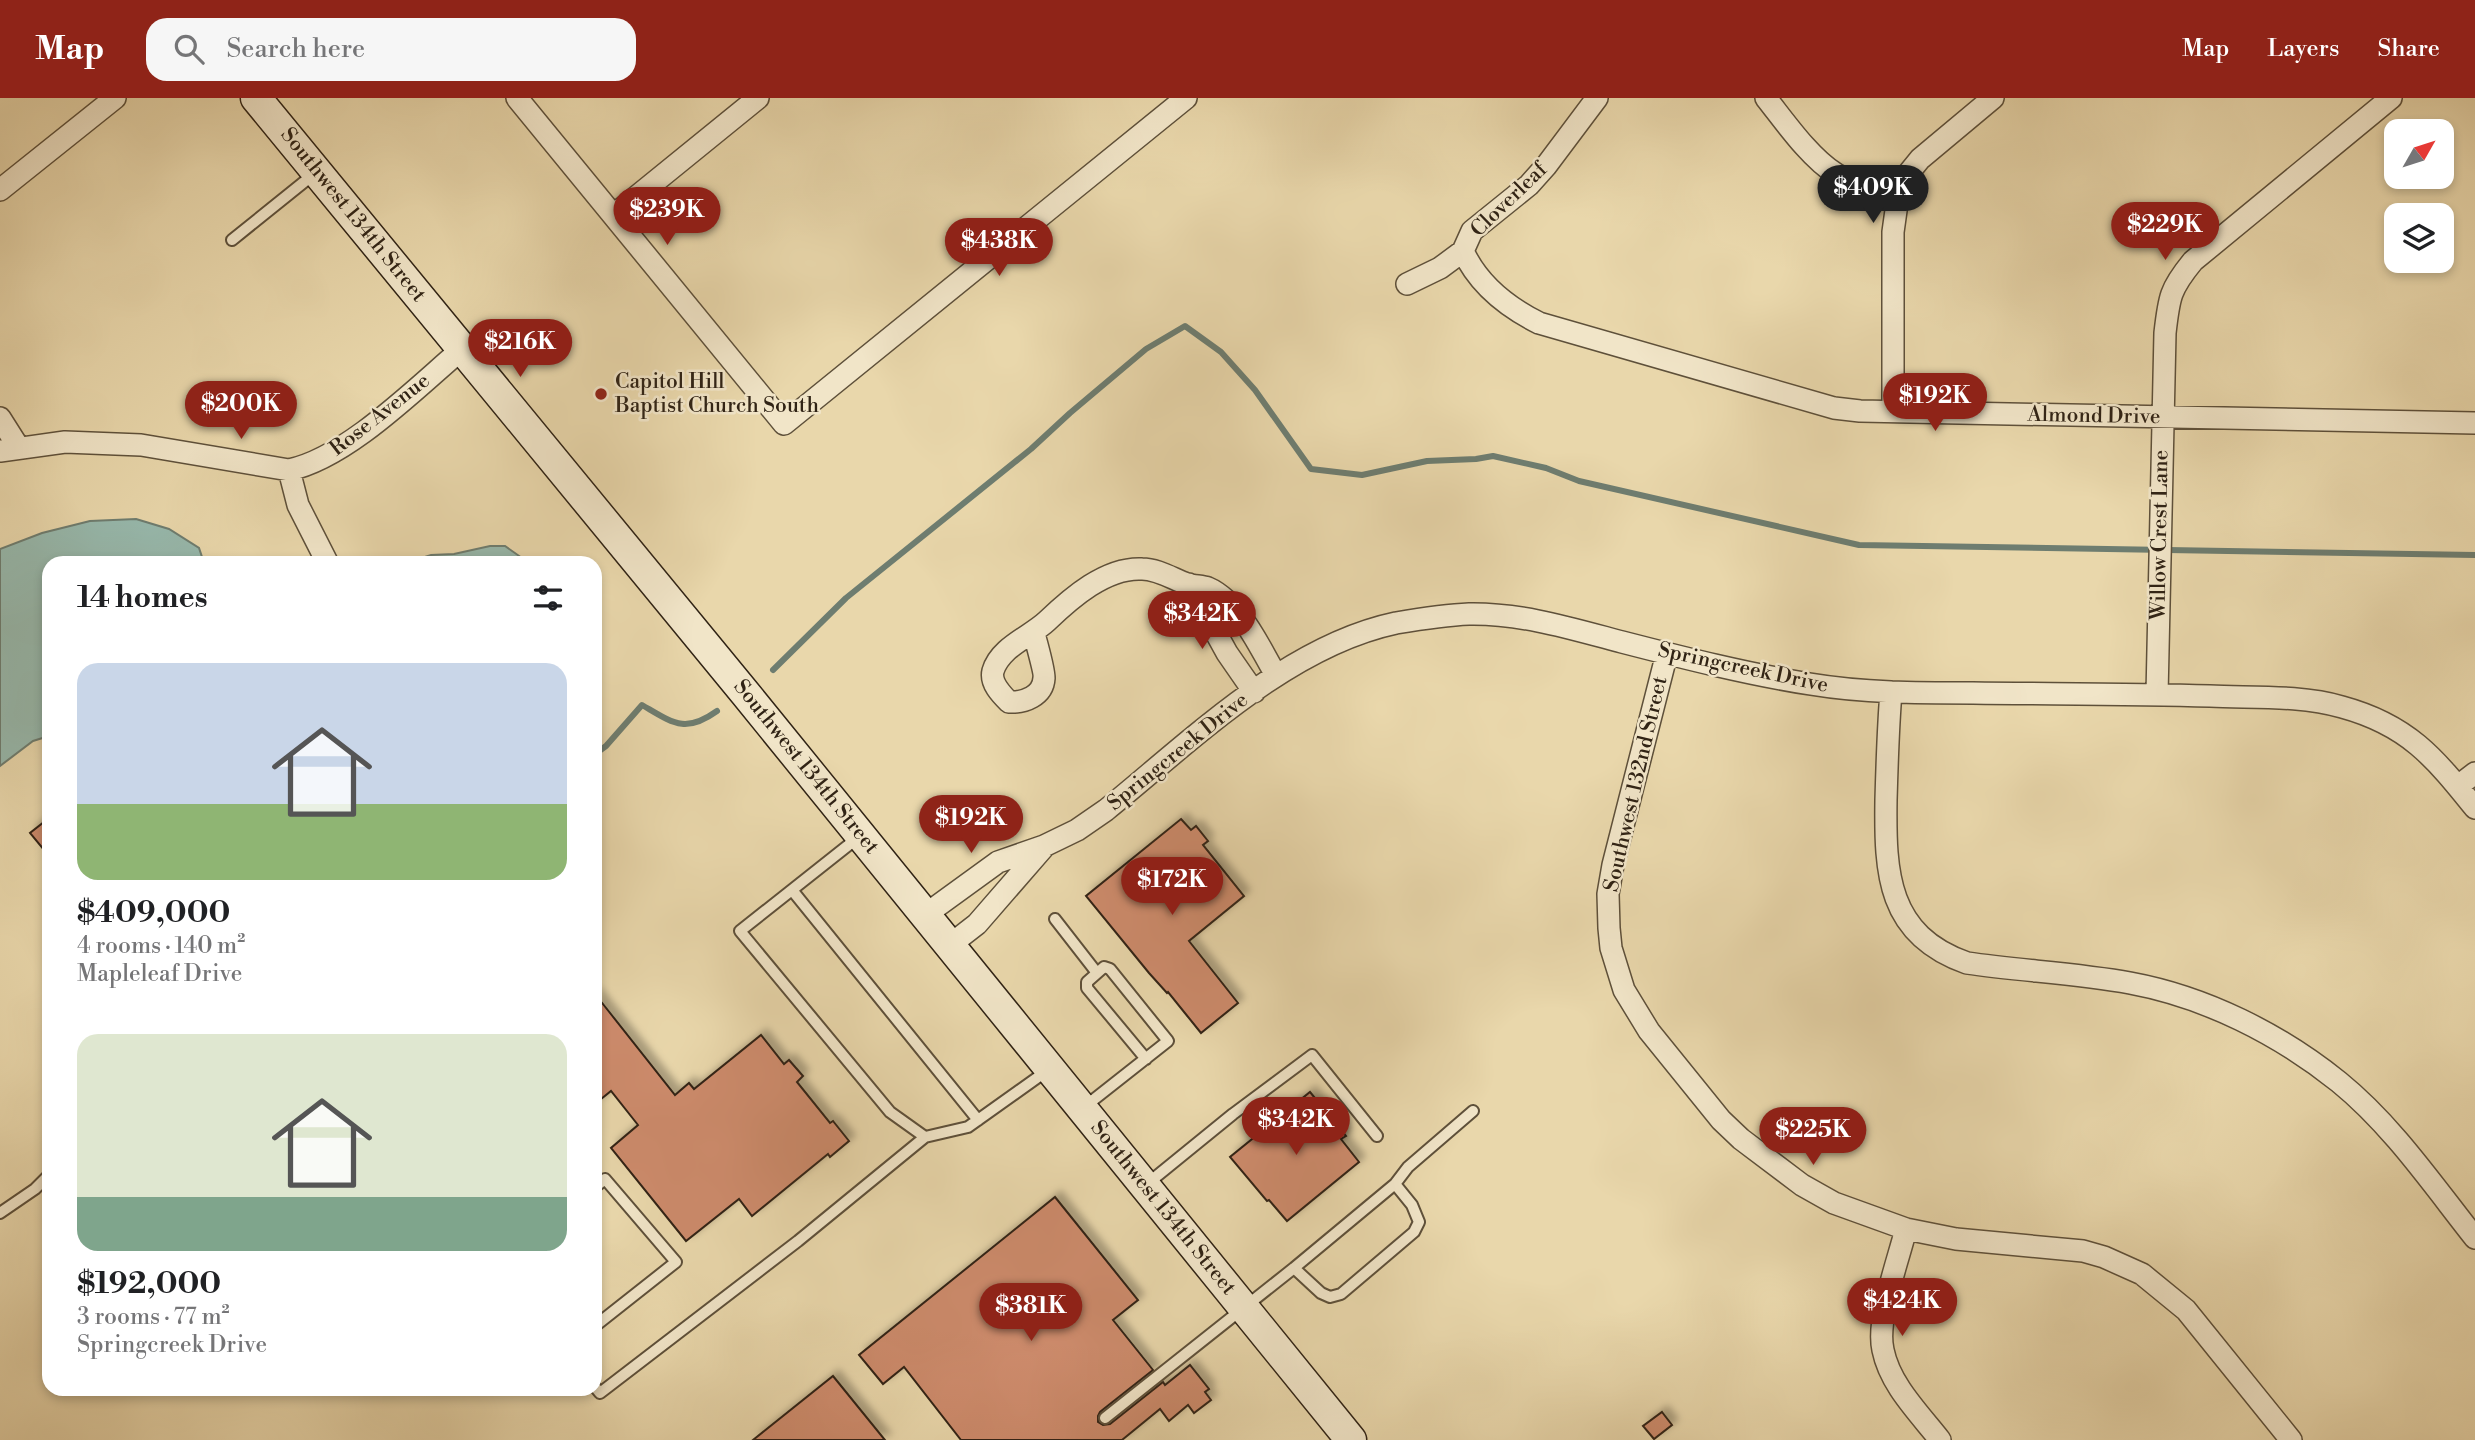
<!DOCTYPE html>
<meta charset="utf-8">
<style>
body{margin:0;font-family:"Libre Bodoni",serif;background:#f6f6f6;color:#202124;height:100vh;display:flex;flex-direction:column;font-size:26px;white-space:nowrap}
*{box-sizing:border-box;margin:0}
p{font-size:23px;color:#757577}
.icon{flex:none;width:38px;height:38px;fill:none;stroke:currentColor;stroke-width:2;stroke-linecap:round;stroke-linejoin:round}
.map{position:relative;flex:1;overflow:hidden}
.sheet{position:absolute;left:42px;top:458px;width:560px;height:840px;display:flex;flex-direction:column;background:#fff;border-radius:21px;box-shadow:0 4px 10px #0003}
.sheet>*{flex:none}
.needle{width:46px;rotate:51deg}
.fabs{position:absolute;left:2384px;top:21px;display:grid;gap:14px}
.fabs a{display:grid;place-items:center;width:70px;height:70px;border-radius:14px;background:#fff;box-shadow:0 4px 10px #0003;font-size:35px}
.price{position:absolute;translate:-50% -60px;padding:0 16px;border-radius:24px;background:#8f2418;color:#fff;font-size:23px;line-height:46px;filter:drop-shadow(0 2px 4px #0008)}
.price::after{content:'';position:absolute;left:50%;top:42px;width:21px;height:16px;margin-left:-10px;background:inherit;clip-path:polygon(0 0,100% 0,50% 100%)}
.price.selected{background:#222;color:#fff}
ul{padding:0;list-style:none}
li{display:grid;align-content:center;gap:14px;height:371px;padding:0 35px}
li span{display:grid;place-items:center;height:217px;border-radius:21px;color:#555}
li>.icon{margin-inline-start:auto}
span .icon{width:126px;height:126px;fill:#fffc;stroke-width:1}
li b{font-size:30px}
h2{display:flex;justify-content:space-between;align-items:center;height:84px;padding:0 35px;font-size:30px}
header{display:flex;align-items:center;gap:42px;box-sizing:border-box;height:98px;padding:0 35px;background:#8f2418;color:#fff}
header strong{font-size:33px}
nav{display:flex;gap:38px;margin-inline-start:auto;font-size:24px}
.search{width:490px;height:63px;background:#f6f6f6;display:flex;align-items:center;gap:18px;box-sizing:border-box;padding:0 24px;border-radius:21px;color:#757577;font-size:26px}
.map>svg:first-child{display:block}
</style>
<header>
<strong>Map</strong>
<div class="search"><svg class="icon" aria-label="search" viewBox="0 0 24 24"><circle cx="10" cy="10" r="6"/><path d="M15 15l6 6"/></svg>Search here</div>
<nav><a>Map</a><a>Layers</a><a>Share</a></nav>
</header>
<div class="map">
<svg width="2475" height="1342" viewBox="0 0 2475 1342">
<defs>
<filter id="shadow"><feDropShadow dx="6" dy="-6" stdDeviation="3.5" flood-color="#0004"/></filter>
</defs>
<rect width="100%" height="100%" fill="#e9d7ab"/>
<filter id="stains"><feTurbulence type="fractalNoise" baseFrequency=".00286" numOctaves="4"/><feColorMatrix values="0 0 0 0 .2 0 0 0 0 .09 0 0 0 0 .02 0 0 0 .5 -.17"/></filter>
<radialGradient id="worn" r=".72"><stop offset=".6" stop-color="#630" stop-opacity="0"/><stop offset="1" stop-color="#630" stop-opacity=".3"/></radialGradient>
<path fill="#97b9ad" stroke="#6e7d70" stroke-width="2" d="M136,421L169,431L199,450L204,465L49,466V638L33,643L0,668V451L42,435L90,423Z
M490,448H505L529,465H406L431,457L454,456Z"/>
<g fill="none" stroke-linecap="round" stroke-linejoin="round">
<path stroke="#6e7d70" stroke-width="6" d="M773,572L846,500L1031,351L1070,315L1146,251L1185,228L1221,254L1255,292L1311,371L1362,377L1427,363L1476,361L1493,358L1546,370L1579,383L1859,447L2475,457
M595,656L606,648L642,607C673,625 685,636 717,613"/>
</g>
<path fill="#cd8b6c" stroke="#302315" stroke-width="2" filter="url(#shadow)" d="M49,720V758L30,735Z
M1181,721L1191,732L1196,728L1208,743L1203,747L1244,798L1189,843L1238,905L1201,935L1168,894L1167,895L1149,875L1086,798Z
M595,896L675,997L689,985L694,991L761,937L784,966L789,962L803,978L797,984L830,1025L833,1023L849,1043L830,1059L828,1056L752,1118L739,1101L686,1143L611,1050L638,1027L611,993L595,1006Z
M1310,994L1346,1038L1341,1041L1359,1064L1287,1123L1269,1102L1267,1103L1230,1059Z
M1055,1099L1138,1202L1113,1222L1153,1272L1100,1314L1098,1318V1324L1103,1327L1110,1326L1163,1284L1165,1287L1190,1267L1209,1291L1205,1294L1211,1302L1194,1315L1188,1307L1169,1323L1160,1311L1122,1342H961L904,1269L883,1286L859,1257Z
M833,1278L885,1342H753Z
M1662,1314L1672,1327L1654,1341L1643,1328Z"/>
<g fill="none" stroke-linecap="round" stroke-linejoin="round">
<defs>
<path id="lane" d="M232,142L314,76
M860,738L740,833L890,1014L925,1039
M792,792L978,1022
M1055,821L1097,875
M1083,1010L1168,943L1110,871L1104,869L1087,884V890L1146,961
M1147,1086L1233,1016L1312,957L1377,1038
M595,1089L605,1081L676,1164L595,1228
M0,1115L35,1091L49,1077
M1294,1170L1321,1195L1330,1199L1341,1196L1414,1134L1419,1124L1412,1107L1395,1086
M595,1289L600,1295L798,1143L925,1039L968,1029L1048,972
M1105,1320L1294,1170L1395,1086L1408,1069L1473,1013"/>
<path id="street" d="M517,0L784,326L1186,0
M1766,0C1785,24 1810,60 1836,76C1855,88 1877,92 1898,98
M0,92L115,0
M614,117L758,0
M1463,153C1478,186 1507,209 1539,225L1834,310L1860,313L2475,325
M1407,186L1440,170L1463,153L1472,133L1529,87L1546,68L1597,0
M1893,313V134L1898,98L1907,77L1920,61L1993,0
M0,320L19,350
M0,353L65,344L141,347L289,372C347,360 416,290 462,251
M289,372L298,407L328,466
M1189,486L1227,555L1254,594
M1034,535C1036,544 1045,574 1044,580C1043,598 1024,605 1009,604C1001,596 990,585 993,573C1000,549 1030,539 1047,523C1071,500 1106,469 1142,471C1158,471 1173,481 1187,486C1194,488 1202,488 1208,490C1220,495 1233,508 1240,518C1254,535 1264,557 1276,577
M1667,555L1613,767L1608,796L1609,830L1611,850L1624,892L1649,933L1721,1022L1741,1041L1802,1087L1834,1105L1906,1131L1956,1141L2083,1153L2104,1159L2142,1176L2186,1212L2291,1342
M1891,594C1888,630 1887,666 1886,702C1885,775 1887,837 1967,865C2021,873 2076,875 2130,885C2206,899 2279,936 2339,984C2392,1027 2433,1087 2475,1140
M2157,597L2165,235C2169,199 2170,191 2193,163L2391,0
M2458,688L2475,675
M925,817L998,764L1044,748L1077,732L1106,712C1191,643 1287,548 1396,525C1420,521 1445,517 1469,516C1521,515 1573,531 1622,544C1684,560 1747,576 1810,586C1864,595 1918,595 1973,595C2052,596 2131,596 2210,598C2253,600 2301,597 2342,609C2408,627 2434,659 2475,710
M950,847L977,826L1043,750
M1906,1131C1898,1163 1876,1222 1883,1252C1890,1287 1919,1315 1940,1342"/>
<path id="secondary" d="M256,0L745,595L1351,1342"/>
</defs>
<use href="#lane" stroke="#5e503a" stroke-width="14"/>
<use href="#street" stroke="#5e503a" stroke-width="24"/>
<use href="#secondary" stroke="#302315" stroke-width="33"/>
<use href="#lane" stroke="#f1e5c8" stroke-width="10"/>
<use href="#street" stroke="#f1e5c8" stroke-width="21"/>
<use href="#secondary" stroke="#f1e5c8" stroke-width="30"/>
</g>
<circle fill="#8f2418" stroke="#f1e5c8" stroke-width="2.5" cx="601" cy="296" r="7"/>
<g text-anchor="middle" dominant-baseline="central" stroke-width="5" stroke-linejoin="round" paint-order="stroke">
<g font-size="21" fill="#302315" stroke="#f1e5c8">
<text transform="translate(1509 102) rotate(-44)">Cloverleaf</text>
<text transform="translate(353 117) rotate(51)">Southwest 134th Street</text>
<text transform="translate(380 317) rotate(-38)">Rose Avenue</text>
<text transform="translate(2094 318) rotate(1)">Almond Drive</text>
<text transform="translate(2160 437) rotate(-89)">Willow Crest Lane</text>
<text transform="translate(1743 570) rotate(12)">Springcreek Drive</text>
<text transform="translate(1178 654) rotate(-39)">Springcreek Drive</text>
<text transform="translate(806 669) rotate(51)">Southwest 134th Street</text>
<text transform="translate(1636 686) rotate(-77)">Southwest 132nd Street</text>
<text transform="translate(1163 1110) rotate(51)">Southwest 134th Street</text>
</g>
<g font-size="21" fill="#302315" stroke="#f1e5c8" text-anchor="start">
<text x="615" y="284">Capitol Hill<tspan x="615" dy="24">Baptist Church South</tspan></text>
</g>
</g>
<rect width="100%" height="100%" filter="url(#stains)"/>
<rect width="100%" height="100%" fill="url(#worn)"/>
</svg>
<div class="fabs">
<a><svg class="needle" viewBox="-14 -14 28 28"><path d="M0-13l5 13h-10z" fill="#e53935"/><path d="M0 13l5-13h-10z" fill="#757577"/></svg></a>
<a><svg class="icon" aria-label="layers" viewBox="0 0 24 24"><path d="M12 4l9 5-9 5-9-5zM3 14l9 5 9-5"/></svg></a>
</div>
<b class="price selected" style="left:1873px;top:127px">$409K</b>
<b class="price" style="left:667px;top:149px">$239K</b>
<b class="price" style="left:2165px;top:164px">$229K</b>
<b class="price" style="left:999px;top:180px">$438K</b>
<b class="price" style="left:520px;top:281px">$216K</b>
<b class="price" style="left:1935px;top:335px">$192K</b>
<b class="price" style="left:241px;top:343px">$200K</b>
<b class="price" style="left:1202px;top:553px">$342K</b>
<b class="price" style="left:971px;top:757px">$192K</b>
<b class="price" style="left:1172px;top:819px">$172K</b>
<b class="price" style="left:1296px;top:1059px">$342K</b>
<b class="price" style="left:1813px;top:1069px">$225K</b>
<b class="price" style="left:1902px;top:1240px">$424K</b>
<b class="price" style="left:1031px;top:1245px">$381K</b>
<section class="sheet">
<h2>14 homes<svg class="icon" aria-label="filters" viewBox="0 0 24 24"><path d="M4 7h16M4 17h16"/><circle cx="9" cy="7" r="2"/><circle cx="15" cy="17" r="2"/></svg></h2>
<ul>
<li><span style="background:linear-gradient(#c9d6e8 65%,#8fb573 0)"><svg class="icon" aria-label="home" viewBox="0 0 24 24"><path d="M3 11l9-7 9 7M6 9v11h12V9"/></svg></span><div><b>$409,000</b><p>4 rooms · 140 m²</p><p>Mapleleaf Drive</p></div></li>
<li><span style="background:linear-gradient(#dfe7d0 75%,#7fa58c 0)"><svg class="icon" aria-label="home" viewBox="0 0 24 24"><path d="M3 11l9-7 9 7M6 9v11h12V9"/></svg></span><div><b>$192,000</b><p>3 rooms · 77 m²</p><p>Springcreek Drive</p></div></li>
</ul>
</section>
</div>
